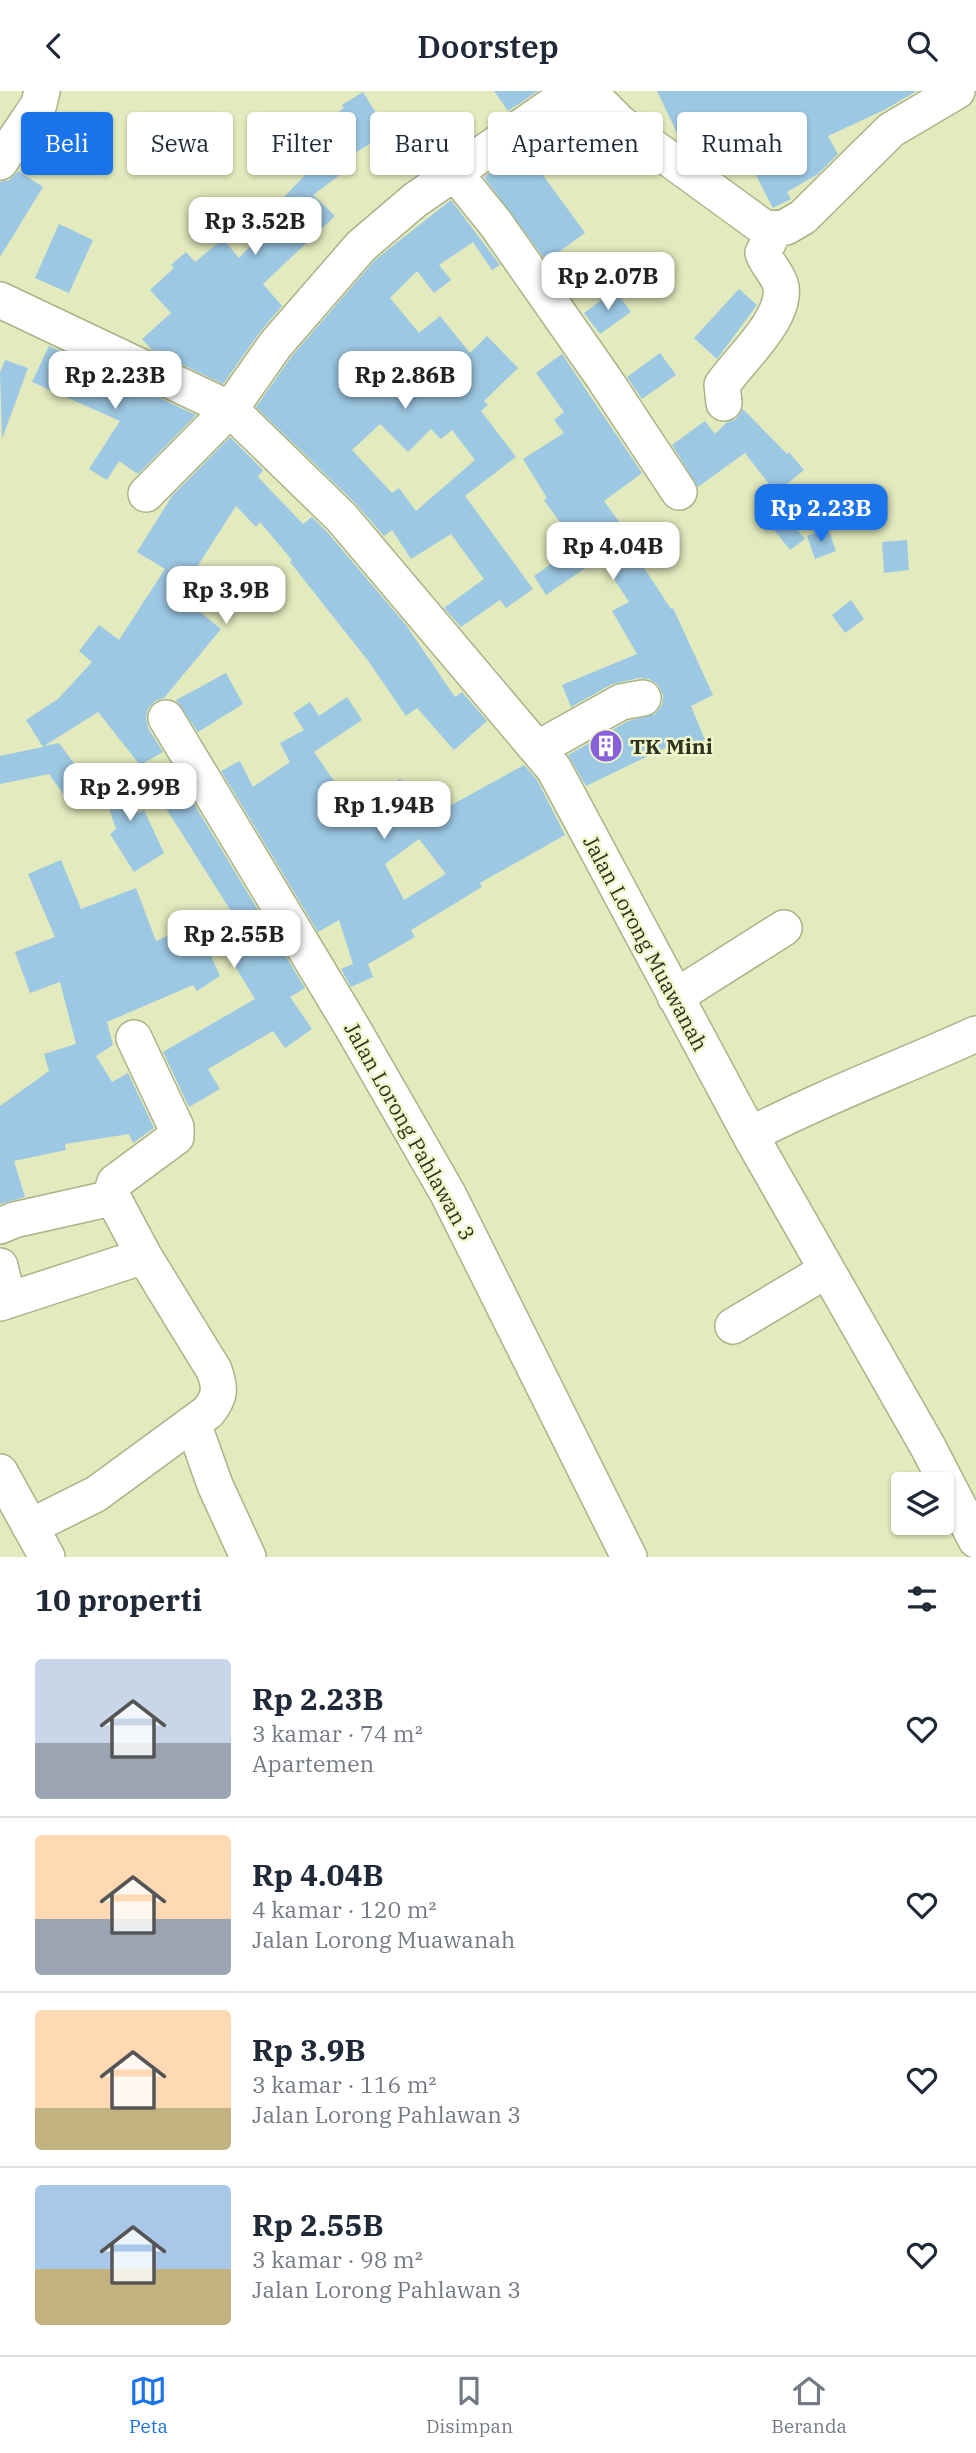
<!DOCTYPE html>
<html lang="id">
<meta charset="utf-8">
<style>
body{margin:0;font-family:"IBM Plex Serif",serif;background:#f2f2f3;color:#1f2937;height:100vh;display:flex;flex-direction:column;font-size:26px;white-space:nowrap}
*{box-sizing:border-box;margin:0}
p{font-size:23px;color:#747a83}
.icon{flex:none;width:38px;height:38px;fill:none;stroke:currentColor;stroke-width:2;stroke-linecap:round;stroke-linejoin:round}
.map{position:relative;height:1466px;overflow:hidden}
.panel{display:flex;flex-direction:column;background:#fff;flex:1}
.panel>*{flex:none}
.top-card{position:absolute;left:21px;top:21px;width:934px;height:63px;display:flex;gap:14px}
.controls{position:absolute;left:891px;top:1381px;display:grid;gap:14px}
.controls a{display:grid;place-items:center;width:63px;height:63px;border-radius:7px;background:#fff;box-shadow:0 2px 5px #0004;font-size:35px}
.price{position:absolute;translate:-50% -60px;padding:0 16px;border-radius:14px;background:#fff;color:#222;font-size:23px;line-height:46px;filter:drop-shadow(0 2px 4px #0008)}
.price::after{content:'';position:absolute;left:50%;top:42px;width:21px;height:16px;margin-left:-10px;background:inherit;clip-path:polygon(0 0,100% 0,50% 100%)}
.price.selected{background:#1a73e8;color:#fff}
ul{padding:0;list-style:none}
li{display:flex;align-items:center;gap:21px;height:175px;padding:0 35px}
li+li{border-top:2px solid #e0e1e3}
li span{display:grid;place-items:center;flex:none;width:196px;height:140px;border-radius:7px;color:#555}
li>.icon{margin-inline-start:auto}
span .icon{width:84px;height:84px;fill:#fffc;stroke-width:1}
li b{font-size:30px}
h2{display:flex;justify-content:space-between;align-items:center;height:84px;padding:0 35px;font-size:30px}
.chip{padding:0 24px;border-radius:7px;background:#fff;box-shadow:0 2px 5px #0004;font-size:24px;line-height:63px}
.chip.selected{background:#1a73e8;color:#fff}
header{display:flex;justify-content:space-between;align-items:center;height:91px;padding:0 35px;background:#fff;font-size:32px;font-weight:600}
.tabs{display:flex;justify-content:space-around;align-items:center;height:98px;border-top:2px solid #e0e1e3;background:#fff;font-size:19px;color:#747a83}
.tabs a{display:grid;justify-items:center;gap:4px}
.tabs .selected{color:#1a73e8}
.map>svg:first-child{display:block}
</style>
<header><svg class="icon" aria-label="back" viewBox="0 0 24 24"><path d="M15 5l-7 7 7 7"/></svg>Doorstep<svg class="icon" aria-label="search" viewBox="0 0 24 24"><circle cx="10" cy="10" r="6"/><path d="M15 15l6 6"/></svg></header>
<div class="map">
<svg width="976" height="1466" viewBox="0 0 976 1466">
<rect width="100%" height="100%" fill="#e2eabe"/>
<path fill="#9dc8e3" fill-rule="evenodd" d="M494,0H538L508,20Z
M657,0H917L884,19L828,45L838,63L818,83L787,101L791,108L773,117L739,52L705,69L700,65L685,38L677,42Z
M363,1L388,42L343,69L349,77L313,104L335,125L263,193L282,215L260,241L223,293L152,259L142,248L171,222L150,199L174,177L171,174L186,161L195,171L223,148L239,167L271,133L265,126L307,82L289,57L344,17L342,14Z
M524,58L585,142L546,170L484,86Z
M18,80L43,96L0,166V91L9,89Z
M451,109L500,174L492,179L473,151L439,174L451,189L434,202L417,180L390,207L419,242L440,225L470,262L487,245L518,277L484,310L488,314L481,320L516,366L465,405L533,498L506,517L500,509L461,536L444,517L484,488L451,443L411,468L392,439L384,445L356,413L256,316L292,265L375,169ZM380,333L408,361L431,338L441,348L452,339L475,369L416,420L399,397L392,402L352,359Z
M59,133L93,149L69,202L35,187Z
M739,198L757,214L717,268L694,247Z
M615,199L631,221L600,243L584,222Z
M49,255L196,324L138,383L119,370L107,389L89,378L120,330L32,291Z
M660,262L676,284L642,308L627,286Z
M562,263L642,382L604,410L625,439L621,442L671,518L673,517L713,604L691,615L705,649L674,662L671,654L586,695L568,664L628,630L655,623L662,614L663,604L658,594L649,588L639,587L612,593L571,616L562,594L637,563L612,520L629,511L600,467L546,504L534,485L577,455L544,409L547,407L523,368L564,342L554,329L564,321L536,282Z
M5,269L28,277L2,348L0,282Z
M743,318L787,363L789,361L804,379L776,402L745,362L698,396L672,354L705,330L715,343L726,332L736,328Z
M230,346L263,379L258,386L303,433L312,426L327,441L406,534L455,606L462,601L487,630L454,659L417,617L406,625L369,571L290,471L292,469L260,431L256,436L236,415L179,504L221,538L164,607L155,610L148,618L146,627L148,637L163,661L140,674L98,621L44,655L59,652L90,694L68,710L49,683L0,693V665L43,656L26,629L58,608L92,571L79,560L99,534L119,549L165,478L137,461L172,405Z
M781,419L805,448L790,459L767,430Z
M828,438L836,460L815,468L807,445Z
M907,449L909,479L884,482L882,451Z
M851,509L864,528L845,542L832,524Z
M226,582L243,613L198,641L176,609Z
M347,606L362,629L314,661L354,719L400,688L419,716L437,704L446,717L524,674L537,689L565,744L480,792L482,796L411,839L415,846L368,873L373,886L351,896L341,878L353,873L339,829L318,841L221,680L240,670L253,696L290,671L280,652L304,639L293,622L310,611L319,625ZM419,748L446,783L404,809L385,773Z
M122,679L138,722L144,719L164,762L134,781L110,743L116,738L99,687Z
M182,693L305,897L290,906L312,938L285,957L273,940L208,978L220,998L189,1016L163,961L255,908L233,872L255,858L160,708Z
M61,769L81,818L136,797L156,850L196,832L220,885L197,900L193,894L107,931L113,954L96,965L112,991L128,982L154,1037L133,1052L129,1043L65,1053L66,1059L14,1070L25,1106L0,1113V1015L49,980L44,963L76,953L60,891L30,902L15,861L55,846L28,783Z"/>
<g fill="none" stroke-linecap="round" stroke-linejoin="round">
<defs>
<path id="minor" d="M0,71L39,13L42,0
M455,82L496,133L603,286L679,401
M0,209L230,318L342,427L554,678L750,1044L928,1356L976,1449
M724,312L722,294C739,269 786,228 781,196C779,184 767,174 763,162L775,138
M146,403L230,318L276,253L361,155L415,109L550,16L576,8L595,7L620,32L763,136L775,138L786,136L803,126L891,39L957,0
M166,627L352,936L448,1103L629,1466
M537,658L621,611L643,607
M675,906L784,837
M750,1044C823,1006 901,977 976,943
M0,1135L14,1129L112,1107
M0,1175L8,1209
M0,1212L144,1165
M733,1235L827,1179
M193,1332L215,1394L248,1466
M0,1381L47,1466
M30,1436L96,1403L208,1321C220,1306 221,1298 214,1279L144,1165L111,1103L115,1091L176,1046V1036L134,947"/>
</defs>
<use href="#minor" stroke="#abb288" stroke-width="38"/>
<use href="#minor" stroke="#fff" stroke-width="35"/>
</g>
<defs>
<symbol id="building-disc" viewBox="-11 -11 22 22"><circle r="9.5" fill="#8860da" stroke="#f0f7ca"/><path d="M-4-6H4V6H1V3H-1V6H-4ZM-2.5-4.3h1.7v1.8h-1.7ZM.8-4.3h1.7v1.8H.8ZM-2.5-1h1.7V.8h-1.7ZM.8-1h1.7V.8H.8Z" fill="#fff"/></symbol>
</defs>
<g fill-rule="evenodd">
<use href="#building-disc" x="587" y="636" width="38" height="38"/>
</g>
<g text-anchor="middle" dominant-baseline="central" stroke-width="5" stroke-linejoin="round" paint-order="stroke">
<g font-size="21" font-weight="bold" fill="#2f3220" stroke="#f0f7ca" text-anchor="start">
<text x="630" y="655">TK Mini</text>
</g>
<g font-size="21" fill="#2f3220" stroke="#f0f7ca">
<text transform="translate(646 852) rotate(62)">Jalan Lorong Muawanah</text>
<text transform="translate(410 1040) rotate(61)">Jalan Lorong Pahlawan 3</text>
</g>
</g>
</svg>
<div class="controls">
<a><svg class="icon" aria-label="layers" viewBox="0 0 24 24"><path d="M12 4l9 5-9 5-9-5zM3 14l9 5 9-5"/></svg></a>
</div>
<b class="price" style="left:255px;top:166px">Rp 3.52B</b>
<b class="price" style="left:608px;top:221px">Rp 2.07B</b>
<b class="price" style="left:115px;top:320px">Rp 2.23B</b>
<b class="price" style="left:405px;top:320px">Rp 2.86B</b>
<b class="price selected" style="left:821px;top:453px">Rp 2.23B</b>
<b class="price" style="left:613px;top:491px">Rp 4.04B</b>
<b class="price" style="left:226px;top:535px">Rp 3.9B</b>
<b class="price" style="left:130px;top:732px">Rp 2.99B</b>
<b class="price" style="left:384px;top:750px">Rp 1.94B</b>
<b class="price" style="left:234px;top:879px">Rp 2.55B</b>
<div class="top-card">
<a class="chip selected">Beli</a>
<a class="chip">Sewa</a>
<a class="chip">Filter</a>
<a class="chip">Baru</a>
<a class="chip">Apartemen</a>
<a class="chip">Rumah</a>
</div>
</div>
<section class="panel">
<h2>10 properti<svg class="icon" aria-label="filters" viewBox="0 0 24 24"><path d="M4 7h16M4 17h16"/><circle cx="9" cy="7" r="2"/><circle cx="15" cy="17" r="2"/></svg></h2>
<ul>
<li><span style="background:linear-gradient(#c9d6e8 60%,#9aa5b1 0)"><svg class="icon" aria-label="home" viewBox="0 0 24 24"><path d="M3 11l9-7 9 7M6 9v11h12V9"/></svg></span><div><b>Rp 2.23B</b><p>3 kamar · 74 m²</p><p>Apartemen</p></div><svg class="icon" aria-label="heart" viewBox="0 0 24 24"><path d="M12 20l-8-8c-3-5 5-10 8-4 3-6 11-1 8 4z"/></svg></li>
<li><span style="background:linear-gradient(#ffd9b3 60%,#9aa5b1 0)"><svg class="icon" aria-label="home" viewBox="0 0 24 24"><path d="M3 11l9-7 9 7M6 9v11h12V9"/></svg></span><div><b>Rp 4.04B</b><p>4 kamar · 120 m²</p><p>Jalan Lorong Muawanah</p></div><svg class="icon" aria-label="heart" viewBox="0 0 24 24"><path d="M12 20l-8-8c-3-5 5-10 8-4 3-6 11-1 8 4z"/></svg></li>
<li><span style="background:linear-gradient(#ffd9b3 70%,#c2b280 0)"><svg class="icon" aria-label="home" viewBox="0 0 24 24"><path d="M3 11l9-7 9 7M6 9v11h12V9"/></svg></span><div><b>Rp 3.9B</b><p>3 kamar · 116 m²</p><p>Jalan Lorong Pahlawan 3</p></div><svg class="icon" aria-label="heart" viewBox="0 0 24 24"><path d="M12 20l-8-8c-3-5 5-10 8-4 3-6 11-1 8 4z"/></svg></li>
<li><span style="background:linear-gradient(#a9c7e8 60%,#c2b280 0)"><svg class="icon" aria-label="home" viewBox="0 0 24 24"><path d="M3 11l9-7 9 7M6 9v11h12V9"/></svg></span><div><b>Rp 2.55B</b><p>3 kamar · 98 m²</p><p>Jalan Lorong Pahlawan 3</p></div><svg class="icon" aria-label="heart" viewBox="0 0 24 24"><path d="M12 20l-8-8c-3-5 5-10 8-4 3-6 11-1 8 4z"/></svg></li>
</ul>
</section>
<nav class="tabs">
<a class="selected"><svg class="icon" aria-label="map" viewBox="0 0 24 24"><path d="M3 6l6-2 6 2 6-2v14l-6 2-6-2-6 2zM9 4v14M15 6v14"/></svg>Peta</a>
<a><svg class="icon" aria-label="saved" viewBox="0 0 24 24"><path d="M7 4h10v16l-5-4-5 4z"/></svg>Disimpan</a>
<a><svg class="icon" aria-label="home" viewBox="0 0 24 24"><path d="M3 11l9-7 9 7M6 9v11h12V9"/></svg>Beranda</a>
</nav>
